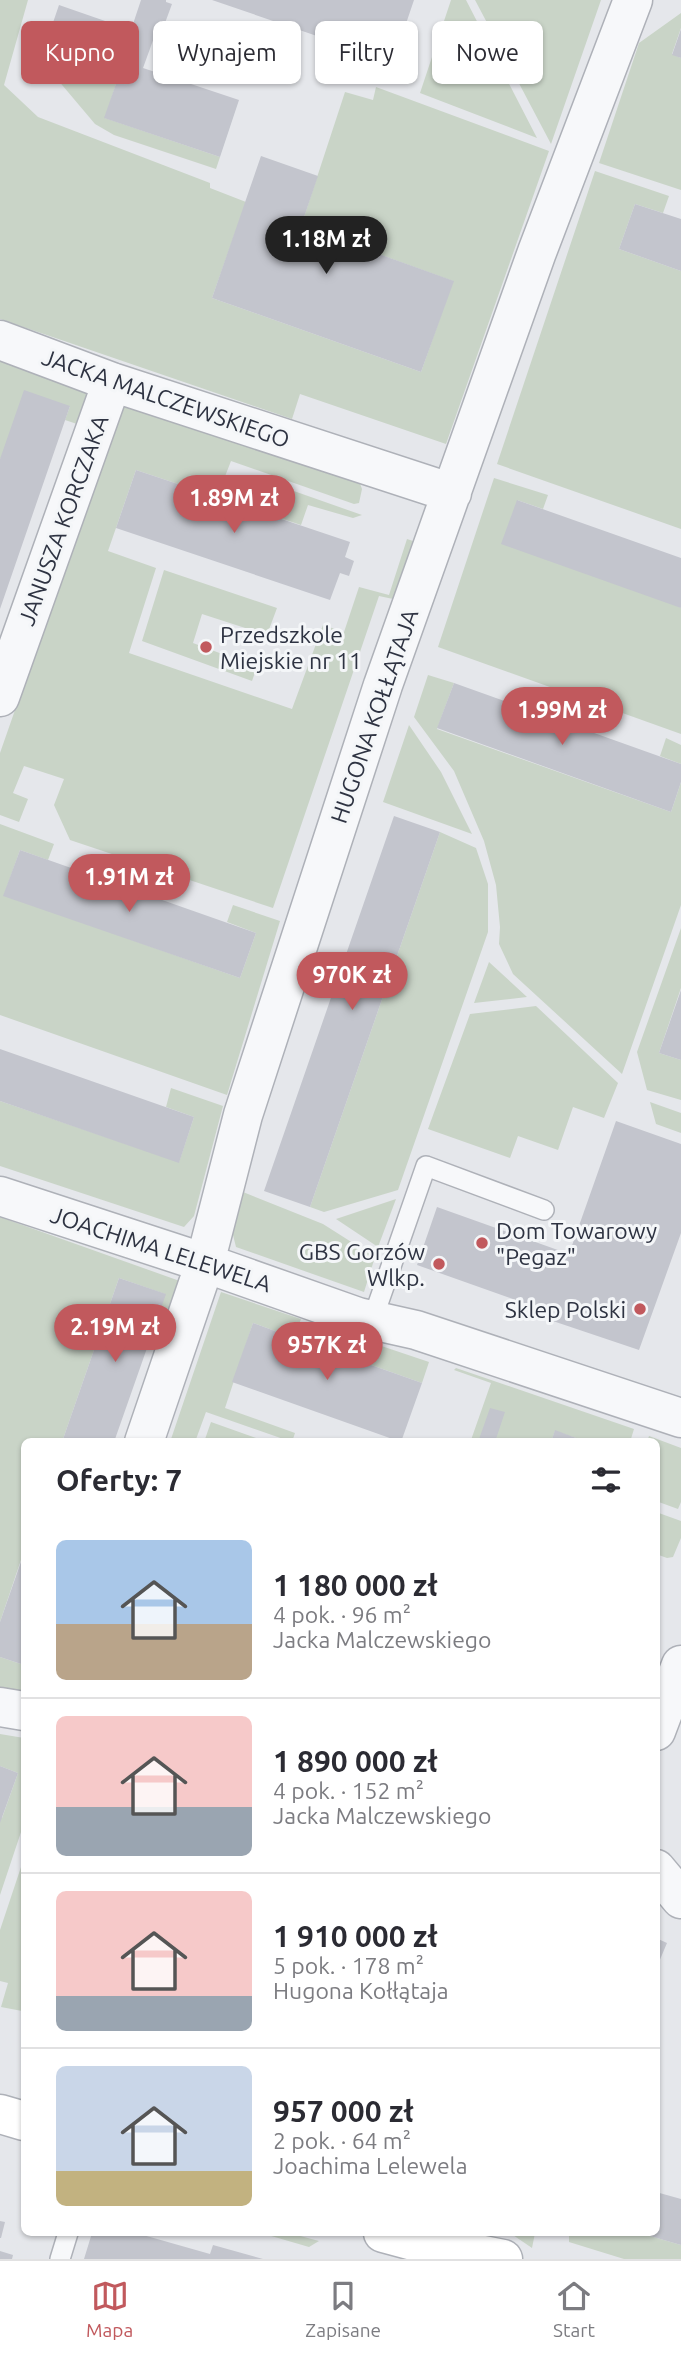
<!DOCTYPE html>
<html lang="pl">
<meta charset="utf-8">
<style>
body{margin:0;font-family:Ubuntu,sans-serif;background:#f2f2f3;color:#2b2b33;height:100vh;display:flex;flex-direction:column;font-size:26px;white-space:nowrap}
*{box-sizing:border-box;margin:0}
p{font-size:23px;color:#7c7c81}
.icon{flex:none;width:38px;height:38px;fill:none;stroke:currentColor;stroke-width:2;stroke-linecap:round;stroke-linejoin:round}
.map{position:relative;flex:1;overflow:hidden}
.sheet{position:absolute;left:21px;top:1438px;width:639px;height:798px;display:flex;flex-direction:column;background:#fff;border-radius:10px;box-shadow:0 2px 5px #0004}
.sheet>*{flex:none}
.top-card{position:absolute;left:21px;top:21px;width:640px;height:63px;display:flex;gap:14px}
.price{position:absolute;translate:-50% -60px;padding:0 16px;border-radius:24px;background:#c1595d;color:#fff;font-size:23px;line-height:46px;filter:drop-shadow(0 2px 4px #0008)}
.price::after{content:'';position:absolute;left:50%;top:42px;width:21px;height:16px;margin-left:-10px;background:inherit;clip-path:polygon(0 0,100% 0,50% 100%)}
.price.on{background:#222;color:#fff}
ul{padding:0;list-style:none}
li{display:flex;align-items:center;gap:21px;height:175px;padding:0 35px}
li+li{border-top:2px solid #e1e1e2}
li span{display:grid;place-items:center;flex:none;width:196px;height:140px;border-radius:10px;color:#555}
li>.icon{margin-inline-start:auto}
span .icon{width:84px;height:84px;fill:#fffc;stroke-width:1}
li b{font-size:30px}
h2{display:flex;justify-content:space-between;align-items:center;height:84px;padding:0 35px;font-size:30px}
.tag{padding:0 24px;border-radius:10px;background:#fff;box-shadow:0 2px 5px #0004;font-size:24px;line-height:63px}
.tag.on{background:#c1595d;color:#fff}
.tab-bar{display:flex;justify-content:space-around;align-items:center;height:98px;border-top:2px solid #e1e1e2;background:#fff;font-size:19px;color:#7c7c81}
.tab-bar a{display:grid;justify-items:center;gap:4px}
.tab-bar .on{color:#c1595d}
.map>svg:first-child{display:block}
</style>
<div class="map">
<svg width="681" height="2259" viewBox="0 0 681 2259">
<rect width="100%" height="100%" fill="#e5e7eb"/>
<path fill="#c9d4c7" d="M0,0H28L4,85L38,117L210,183V188L246,202L212,298L421,372L453,281L301,226L345,92L373,100L376,87L549,151L446,444L300,394L292,419L0,319Z
M451,0H466L537,138L420,93Z
M475,0H601L551,144Z
M681,13V28L672,54L681,58V190L599,163L639,43Z
M43,52L118,78L105,118L220,157L216,169L114,135L95,124L41,60Z
M595,171L669,196L663,213L635,204L619,249L681,271V529L497,464Z
M0,358L88,388L90,396L80,425L65,420L70,406L0,459Z
M121,407L145,408L359,481L362,489L359,503L354,504L231,461L217,497L136,470L108,551L156,568L129,653L292,709L323,625L344,632L359,587L389,595L407,539L413,541L393,599L379,596L273,908L70,840L54,805L64,779L24,766L13,793L28,799L19,822L0,815V753Z
M248,475L362,515L353,518L308,505L301,525L237,504Z
M494,478L548,495L543,509L517,500L681,608V734L438,647Z
M164,570L277,608L267,635L202,614L193,643L257,667L252,681L142,641Z
M428,675L454,683L437,729L671,812L681,782V905L622,1074L513,974L499,944L500,927L496,885L484,841L454,771L414,717Z
M409,725L441,772L472,834L383,802Z
M666,738L681,745V764L660,756Z
M0,824L54,844L48,860L20,850L4,895L240,978L256,933L227,922L233,905L280,921L227,1095L0,1015Z
M440,832L476,848L488,884V932L398,1190L324,1212L310,1207Z
M681,928V988L659,1053L681,1060V1100L647,1090L637,1052Z
M489,962L527,997L474,1003Z
M536,1006L618,1083L604,1118L573,1107L558,1150L518,1136L510,1158L428,1129L470,1014Z
M171,1088L223,1106L194,1216L184,1227L0,1166V1101L179,1162L194,1117L166,1107Z
M650,1102L681,1113V1133L656,1124Z
M243,1192L323,1224L375,1257L364,1292L236,1247L232,1231Z
M396,1199L378,1247L336,1219Z
M0,1217L191,1285L181,1324L157,1317L165,1294L119,1278L62,1442H24V1551L0,1622Z
M221,1292L301,1319L294,1338L253,1323L225,1408L295,1433L292,1442L206,1412L195,1442H170Z
M316,1324L429,1362L422,1383L309,1343Z
M456,1368L634,1429L630,1442H588L555,1431L551,1442L471,1440L491,1383L454,1370Z
M211,1422L267,1442H204Z
M649,1436L681,1448V1502L678,1509L656,1501V1442H647Z
M656,1512L681,1521V1538L673,1557L667,1558L656,1554Z
M0,1657L24,1665V1697L0,1692Z
M0,1734L24,1738V1823L0,1895V1818H2L18,1773L0,1766Z
M24,1858V2003L22,2011L1,2007L8,1983L0,1981V1930Z
M261,2233H289L319,2241L309,2247Z
M510,2233H535L532,2248Z
M569,2233H640L681,2245V2259H624L569,2242Z"/>
<path fill="#c3c5cd" d="M141,0H166V2L172,4L165,23L160,21L143,68L239,100L220,157L104,118L118,78L43,52L59,5L131,30Z
M212,0H414L393,62Z
M681,29V58L672,55Z
M261,156L318,176L301,226L454,281L421,372L212,298Z
M635,204L681,219V271L619,249Z
M24,390L70,406L0,609V459Z
M136,470L217,497L221,486L241,493L237,504L350,542L345,557L354,561L349,576L340,573L330,600L116,528Z
M517,500L681,558V608L501,544Z
M454,683L681,764V782L671,812L437,728Z
M394,816L440,832L310,1207L264,1191Z
M20,850L256,933L240,978L3,896Z
M681,990V1060L659,1053Z
M0,1049L194,1117L179,1163L0,1101Z
M616,1121L681,1144V1233L639,1350L538,1316L541,1309L417,1265L437,1207L569,1254Z
M119,1278L166,1294L114,1442H62Z
M253,1323L294,1338L295,1334L311,1339L309,1343L422,1383L401,1442L232,1382Z
M490,1408L505,1412L495,1442H478Z
M555,1430L587,1442H551Z
M24,1553V1665L0,1657V1622Z
M0,1766L18,1773L0,1823Z
M656,1938L667,1943L656,1969Z
M656,2192L681,2199V2245L643,2234L656,2233Z
M0,2221L5,2222L1,2238H0Z
M92,2233H136L210,2254L213,2245L263,2259H84Z
M0,2251L13,2255L12,2259H0Z"/>
<g fill="none" stroke-linecap="round" stroke-linejoin="round">
<defs>
<path id="lane" d="M372,1321L426,1166L544,1210
M60,2259L68,2233"/>
<path id="street" d="M0,340L112,382L452,493
M0,697L112,382
M0,1196L205,1263L358,1317L416,1330L681,1418
M144,1442L205,1263L243,1115L383,685L537,252L633,0
M0,1707L24,1711
M656,1731L681,1665
M656,1869L681,1899"/>
<path id="secondary" d="M0,2114L24,2121
M383,2233L413,2241L503,2259"/>
</defs>
<use href="#lane" stroke="#aeb1b8" stroke-width="22"/>
<use href="#street" stroke="#aeb1b8" stroke-width="41"/>
<use href="#secondary" stroke="#aeb1b8" stroke-width="41"/>
<use href="#lane" stroke="#f7f8fa" stroke-width="19"/>
<use href="#street" stroke="#f7f8fa" stroke-width="38"/>
<use href="#secondary" stroke="#fff" stroke-width="38"/>
</g>
<g fill="#c1595d" stroke="#f4f6f8" stroke-width="2.5">
<circle cx="206" cy="647" r="7"/>
<circle cx="482" cy="1243" r="7"/>
<circle cx="439" cy="1264" r="7"/>
<circle cx="640" cy="1309" r="7"/>
</g>
<g text-anchor="middle" dominant-baseline="central" stroke-width="6" stroke-linejoin="round" paint-order="stroke">
<g font-size="23" fill="#2e3342" stroke="#f4f6f8">
<text transform="translate(166 398) rotate(19)">JACKA MALCZEWSKIEGO</text>
<text transform="translate(63 520) rotate(-70)">JANUSZA KORCZAKA</text>
<text transform="translate(374 716) rotate(-71)">HUGONA KOŁŁĄTAJA</text>
<text transform="translate(161 1249) rotate(18)">JOACHIMA LELEWELA</text>
</g>
<g font-size="23" fill="#2e3342" stroke="#f4f6f8" text-anchor="start">
<text x="220" y="634">Przedszkole<tspan x="220" dy="26">Miejskie nr 11</tspan></text>
<text x="496" y="1230">Dom Towarowy<tspan x="496" dy="26">"Pegaz"</tspan></text>
<text x="425" y="1251" text-anchor="end">GBS Gorzów<tspan x="425" dy="26">Wlkp.</tspan></text>
<text x="626" y="1309" text-anchor="end">Sklep Polski</text>
</g>
</g>
</svg>
<b class="price on" style="left:326px;top:276px">1.18M zł</b>
<b class="price" style="left:234px;top:535px">1.89M zł</b>
<b class="price" style="left:562px;top:747px">1.99M zł</b>
<b class="price" style="left:129px;top:914px">1.91M zł</b>
<b class="price" style="left:352px;top:1012px">970K zł</b>
<b class="price" style="left:115px;top:1364px">2.19M zł</b>
<b class="price" style="left:327px;top:1382px">957K zł</b>
<div class="top-card">
<a class="tag on">Kupno</a>
<a class="tag">Wynajem</a>
<a class="tag">Filtry</a>
<a class="tag">Nowe</a>
</div>
<section class="sheet">
<h2>Oferty: 7<svg class="icon" aria-label="filters" viewBox="0 0 24 24"><path d="M4 7h16M4 17h16"/><circle cx="9" cy="7" r="2"/><circle cx="15" cy="17" r="2"/></svg></h2>
<ul>
<li><span style="background:linear-gradient(#a9c7e8 60%,#b9a48a 0)"><svg class="icon" aria-label="home" viewBox="0 0 24 24"><path d="M3 11l9-7 9 7M6 9v11h12V9"/></svg></span><div><b>1 180 000 zł</b><p>4 pok. · 96 m²</p><p>Jacka Malczewskiego</p></div></li>
<li><span style="background:linear-gradient(#f6c9c9 65%,#9aa5b1 0)"><svg class="icon" aria-label="home" viewBox="0 0 24 24"><path d="M3 11l9-7 9 7M6 9v11h12V9"/></svg></span><div><b>1 890 000 zł</b><p>4 pok. · 152 m²</p><p>Jacka Malczewskiego</p></div></li>
<li><span style="background:linear-gradient(#f6c9c9 75%,#9aa5b1 0)"><svg class="icon" aria-label="home" viewBox="0 0 24 24"><path d="M3 11l9-7 9 7M6 9v11h12V9"/></svg></span><div><b>1 910 000 zł</b><p>5 pok. · 178 m²</p><p>Hugona Kołłątaja</p></div></li>
<li><span style="background:linear-gradient(#c9d6e8 75%,#c2b280 0)"><svg class="icon" aria-label="home" viewBox="0 0 24 24"><path d="M3 11l9-7 9 7M6 9v11h12V9"/></svg></span><div><b>957 000 zł</b><p>2 pok. · 64 m²</p><p>Joachima Lelewela</p></div></li>
</ul>
</section>
</div>
<nav class="tab-bar">
<a class="on"><svg class="icon" aria-label="map" viewBox="0 0 24 24"><path d="M3 6l6-2 6 2 6-2v14l-6 2-6-2-6 2zM9 4v14M15 6v14"/></svg>Mapa</a>
<a><svg class="icon" aria-label="saved" viewBox="0 0 24 24"><path d="M7 4h10v16l-5-4-5 4z"/></svg>Zapisane</a>
<a><svg class="icon" aria-label="home" viewBox="0 0 24 24"><path d="M3 11l9-7 9 7M6 9v11h12V9"/></svg>Start</a>
</nav>
